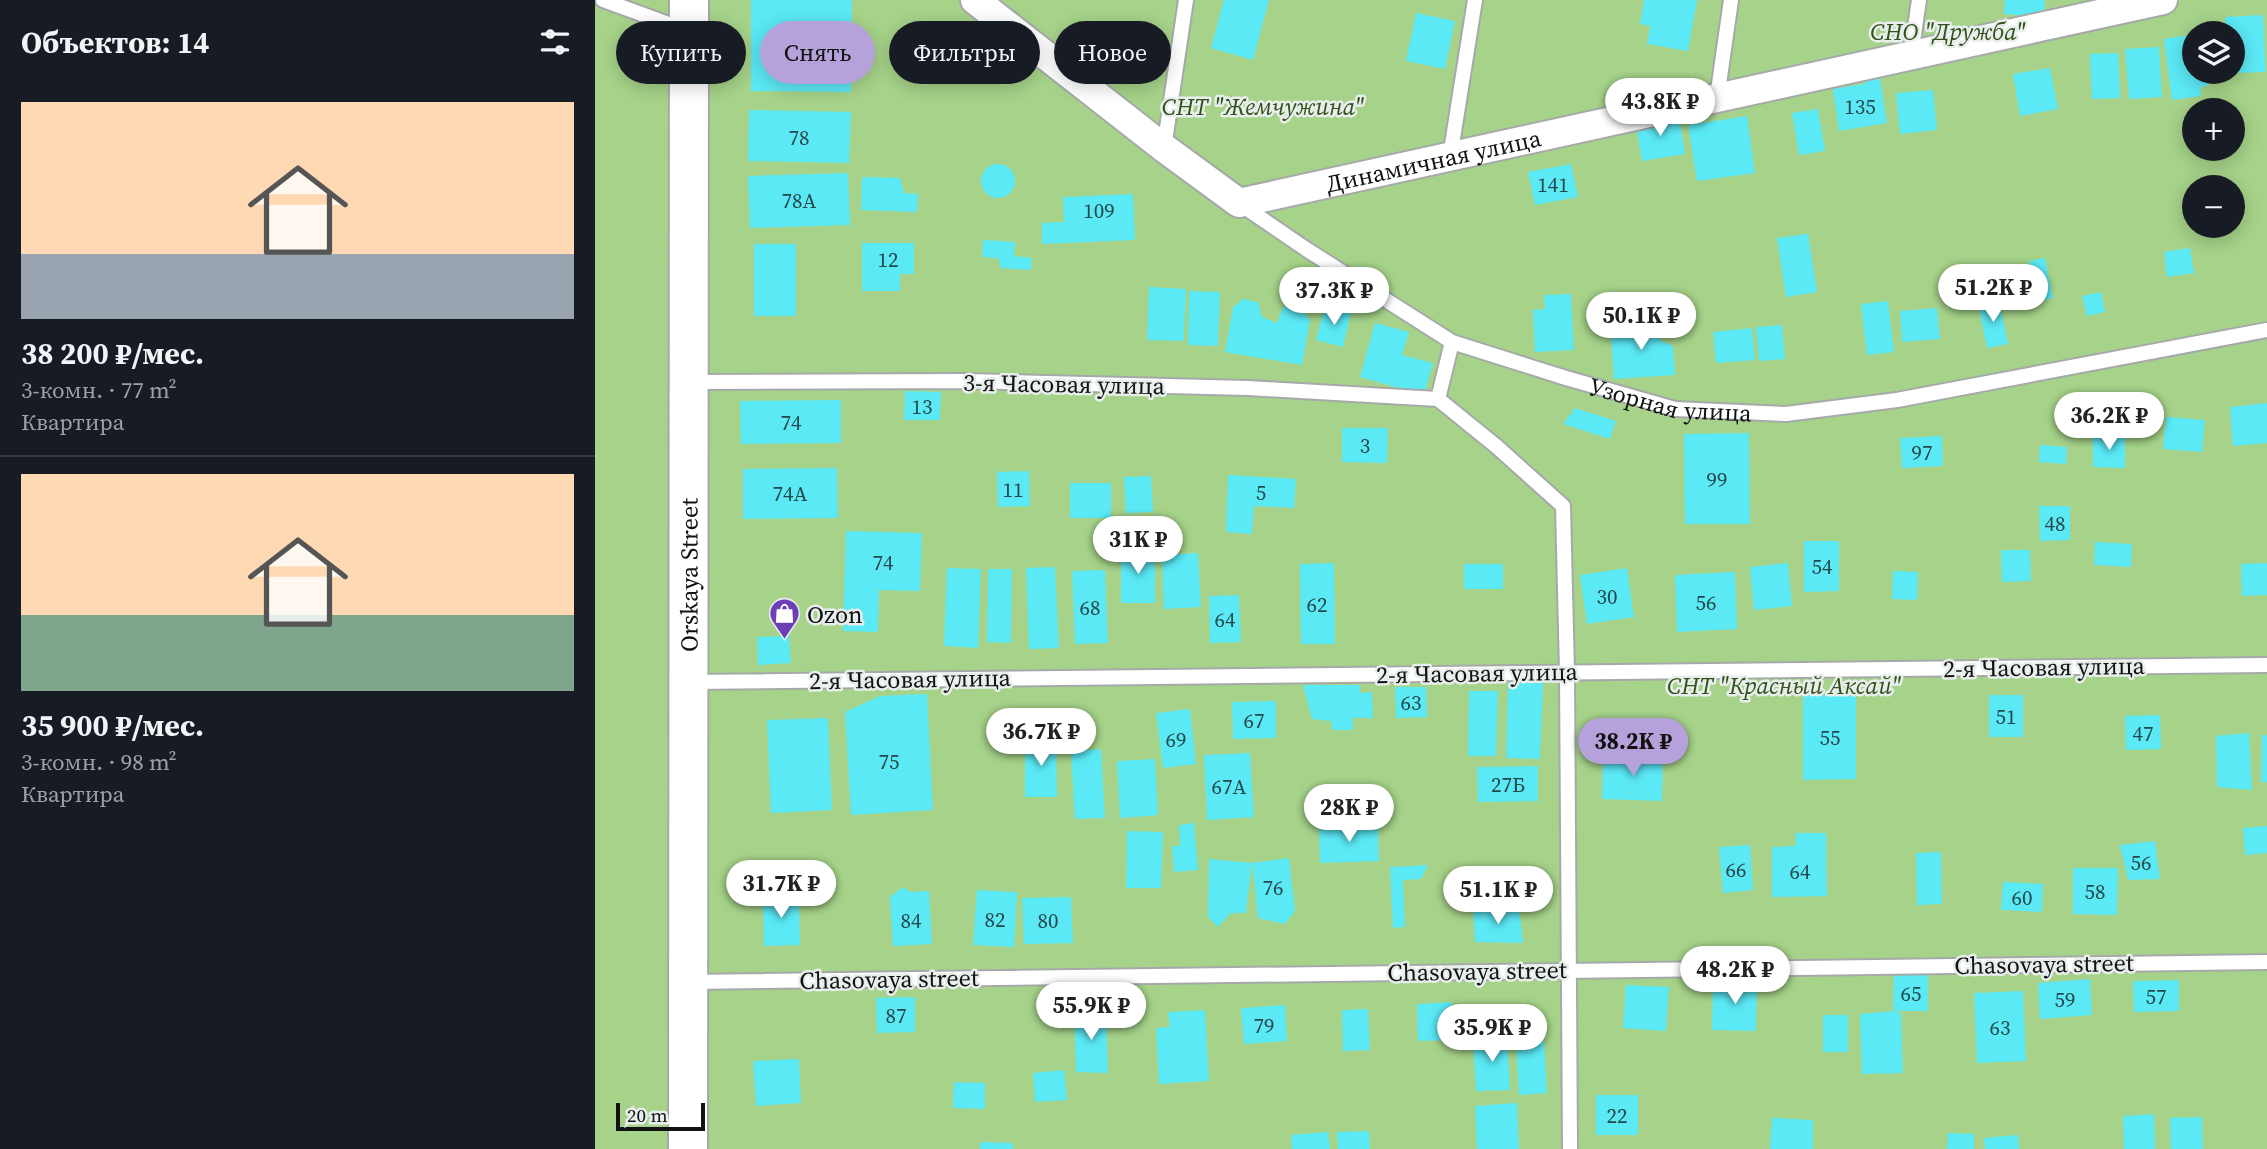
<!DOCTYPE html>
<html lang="ru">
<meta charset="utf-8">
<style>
body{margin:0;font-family:"Source Serif 4",serif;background:#20242c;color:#f1f3f6;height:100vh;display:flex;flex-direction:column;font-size:26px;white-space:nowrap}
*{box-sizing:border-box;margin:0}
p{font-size:23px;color:#9ea1a6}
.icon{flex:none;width:38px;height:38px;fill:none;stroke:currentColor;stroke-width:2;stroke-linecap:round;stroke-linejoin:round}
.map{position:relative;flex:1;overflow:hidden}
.sheet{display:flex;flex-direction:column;background:#171b24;width:595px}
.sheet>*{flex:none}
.top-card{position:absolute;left:21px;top:21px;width:665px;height:63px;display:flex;gap:14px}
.controls{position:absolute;left:1587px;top:21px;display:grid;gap:14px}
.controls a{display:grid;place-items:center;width:63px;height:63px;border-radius:50%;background:#171b24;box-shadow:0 4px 18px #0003;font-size:35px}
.scale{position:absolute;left:21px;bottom:18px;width:89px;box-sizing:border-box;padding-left:7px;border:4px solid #111312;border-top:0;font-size:19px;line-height:24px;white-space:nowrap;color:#111312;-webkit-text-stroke:5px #e8eeec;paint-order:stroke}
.price{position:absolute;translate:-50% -60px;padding:0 16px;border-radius:24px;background:#fff;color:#222;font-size:23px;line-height:46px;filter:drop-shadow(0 2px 4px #0008)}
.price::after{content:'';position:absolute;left:50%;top:42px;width:21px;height:16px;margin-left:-10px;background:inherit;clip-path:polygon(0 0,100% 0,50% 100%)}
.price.active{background:#b5a2da;color:#111}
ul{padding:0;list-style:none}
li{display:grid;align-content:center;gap:14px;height:371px;padding:0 21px}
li+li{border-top:2px solid #363941}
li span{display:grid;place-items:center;height:217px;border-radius:0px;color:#555}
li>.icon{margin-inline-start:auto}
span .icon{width:126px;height:126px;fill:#fffc;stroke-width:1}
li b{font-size:30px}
h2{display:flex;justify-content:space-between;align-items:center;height:84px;padding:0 21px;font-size:30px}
.tag{padding:0 24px;border-radius:32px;background:#171b24;box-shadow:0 4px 18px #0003;font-size:24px;line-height:63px}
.tag.active{background:#b5a2da;color:#111}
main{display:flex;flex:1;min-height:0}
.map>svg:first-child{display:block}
</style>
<main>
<section class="sheet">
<h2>Объектов: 14<svg class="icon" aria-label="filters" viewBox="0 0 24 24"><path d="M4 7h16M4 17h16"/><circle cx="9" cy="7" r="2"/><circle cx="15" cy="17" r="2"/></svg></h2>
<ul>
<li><span style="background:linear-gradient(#ffd9b3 70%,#9aa5b1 0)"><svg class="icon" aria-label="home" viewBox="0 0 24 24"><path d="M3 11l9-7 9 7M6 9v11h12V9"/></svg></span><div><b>38 200 ₽/мес.</b><p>3-комн. · 77 m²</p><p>Квартира</p></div></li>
<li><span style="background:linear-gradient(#ffd9b3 65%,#7fa58c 0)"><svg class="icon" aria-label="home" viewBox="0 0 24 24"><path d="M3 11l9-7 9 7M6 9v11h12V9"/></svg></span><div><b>35 900 ₽/мес.</b><p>3-комн. · 98 m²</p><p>Квартира</p></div></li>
</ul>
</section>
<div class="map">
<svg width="1672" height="1149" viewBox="0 0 1672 1149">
<rect width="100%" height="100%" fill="#e8eeec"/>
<path fill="#a6d389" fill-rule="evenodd" d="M0,0H1672V1149H0ZM1600,33H1638V72H1600ZM1600,110H1638V149H1600ZM1600,187H1638V226H1600Z"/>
<path fill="#5be9f6" d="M156,0H257L256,92L156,91Z
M629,0H674L658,60L616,48Z
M1049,0H1102L1093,51L1052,44L1055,26L1045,24Z
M1410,0H1450L1448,17L1409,14Z
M821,13L860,21L850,69L811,61Z
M1668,15L1671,72L1638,73V33H1631L1630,17Z
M1600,34V72H1611L1613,86L1605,87L1606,96L1577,100L1569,39Z
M1564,47L1567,97L1534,99L1530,49Z
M1523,53L1525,98L1497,99L1495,54Z
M1455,68L1463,109L1425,116L1418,74Z
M1275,77L1285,79L1292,123L1244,131L1238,89L1269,84Z
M1338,90L1342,130L1305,134L1301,93Z
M1223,109L1230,151L1204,155L1197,113Z
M154,110L256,112L254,163L153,161Z
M1084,115L1090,154L1047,161L1040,121Z
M1152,116L1160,173L1102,181L1093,125Z
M386 181a17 17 0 1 1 34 0a17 17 0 1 1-34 0Z
M976,164L983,197L940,205L933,172Z
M253,173L255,225L155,228L153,176Z
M267,177L305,178L309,193L323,194L322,212L266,210Z
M538,194L540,240L447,244V223L469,222L468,197Z
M1213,234L1222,292L1191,297L1182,238Z
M388,240L420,242L419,256L437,258L436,270L406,268L403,258L387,257Z
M267,243H319V274H305V291H267Z
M159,244H201V316H159Z
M1595,248L1599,273L1572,277L1569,252Z
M1450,258L1458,298L1442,302L1434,261Z
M554,287L591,289L589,341L552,340Z
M594,291L625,292L623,346L593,345Z
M1506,292L1510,312L1492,316L1487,296Z
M976,294L979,350L940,352L938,310L950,309L949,295Z
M648,299L663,302L667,317L682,323L688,307L703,306L715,320L707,365L630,352L638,307Z
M1404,299L1413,344L1392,348L1383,303Z
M1293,301L1299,352L1272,355L1266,304Z
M730,306L756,313L748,347L721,340Z
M1342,308L1345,339L1307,342L1305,311Z
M1064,319L1065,340L1078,346L1080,375L1019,379L1016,331L1033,330V321Z
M780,323L814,332L807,355L838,363L829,395L765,377Z
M1187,325L1190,359L1164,361L1161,327Z
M1157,328L1160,360L1121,363L1118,332Z
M310,391L346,392L345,420H309Z
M246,400V443L146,444L145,401Z
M1672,403V443L1638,446L1635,407Z
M980,408L1021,421L1015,439L968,424Z
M1571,417L1610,420L1607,452L1568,449Z
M747,428H793L792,463L747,462Z
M1154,433L1155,524H1090L1089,434Z
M1347,436L1348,466L1307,468L1305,438Z
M1498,436L1530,437V468L1498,467Z
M1445,445L1472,447L1471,464L1444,462Z
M242,468L243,518L148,519V469Z
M434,471L435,506L403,507L402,472Z
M633,475L701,479L699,508L659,506L657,534L631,532Z
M556,476L558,512L531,513L529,477Z
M475,483H516V518H475Z
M1444,506H1475V540L1445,541Z
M251,531L327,533L325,591L284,590L283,632L248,631Z
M1209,541H1244V591L1209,592Z
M1500,542L1537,544L1536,567L1499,565Z
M526,548H560V603H526Z
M1406,550H1435L1436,581L1407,582Z
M603,553L606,607L569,609L567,555Z
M739,563L740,644H706L705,564Z
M1193,563L1197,606L1159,610L1155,567Z
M1672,563V595L1647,596L1646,564Z
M869,564H908V589H869Z
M460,567L464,648L434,649L431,568Z
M352,568L386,569L383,648L349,646Z
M1032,568L1039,617L992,624L985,575Z
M393,569H417L416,643L392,642Z
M510,570L513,643L480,644L477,571Z
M1298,571L1323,572L1322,600L1297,599Z
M1140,572L1142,629L1082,632L1080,575Z
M644,595L646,642L615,643L614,596Z
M194,636L196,663L163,665L162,637Z
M913,682L948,683L945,759L911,758Z
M708,685H765V693L777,692L778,718H758V730H738L736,721L717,719Z
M800,687H831L832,717L801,718Z
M874,691H903L901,756H873Z
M332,694L338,810L256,815L250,712L285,696Z
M1261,694V779L1208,780V695Z
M1394,695H1428V737H1394Z
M681,701V738L638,739L637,702Z
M595,709L601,764L568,768L561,713Z
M1565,715L1566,749L1531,750L1530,716Z
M233,718L237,810L176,813L172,720Z
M1654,733L1657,790L1622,787L1621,736Z
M1667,735H1672V782H1666Z
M430,738H461L462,797H430Z
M506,749L510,818L480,819L476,751Z
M655,753L659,817L612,820L609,755Z
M1008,755L1068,756L1067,801L1007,799Z
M560,759L563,815L525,818L522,761Z
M943,766V801L883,802L882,767Z
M599,823L603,870L579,872L577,846H585L584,825Z
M783,824L784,861L725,863L724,826Z
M1672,826V853L1650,855L1648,828Z
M532,831L568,832L566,888H531Z
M1200,833H1231L1232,896L1177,897V847L1201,846Z
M1560,841L1565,879L1533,880L1525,845Z
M1155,845L1158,890L1128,893L1124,847Z
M1346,852L1347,904L1322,905L1321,853Z
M694,858L700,911L690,924L663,918L657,863L651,913H636L623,927L613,917L614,859L657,863Z
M833,865L826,879L808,880L810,927L798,928L795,867Z
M1478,868H1523L1522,915L1478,914Z
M1408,882L1448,884L1447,912L1406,910Z
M308,887L315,892L334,891L337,944L298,946L295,897Z
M382,890L422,892L419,947L378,945Z
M168,895H204L205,945L169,946Z
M476,897L478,943L429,944L427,898Z
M924,906L928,943L880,942L878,912Z
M1299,974L1333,975V1011H1298L1306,1013L1308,1073L1267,1074L1265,1014L1298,1011Z
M1495,979L1497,1015L1445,1019L1443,983Z
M1584,980V1011L1539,1012L1538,981Z
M1118,981L1162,982L1161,1031L1117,1030Z
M1031,985L1074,987L1071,1031L1028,1028Z
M1428,991L1431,1061L1382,1063L1379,993Z
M320,997V1032L282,1033L281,998Z
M857,1002L858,1040L823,1041L822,1004Z
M690,1005L692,1041L649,1044L646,1008Z
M479,1009L511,1013L513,1073L481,1072Z
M773,1009L775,1050L748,1051L747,1010Z
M610,1010L614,1081L564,1084L561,1028L575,1027L573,1012Z
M1228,1015H1253V1052H1228Z
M912,1037L915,1090L881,1091L878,1038Z
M949,1041L952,1093L924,1095L921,1043Z
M204,1059L206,1103L161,1106L158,1061Z
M469,1070L472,1100L440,1102L438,1073Z
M359,1082L390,1083V1109L358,1108Z
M1001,1095H1043V1135H1001Z
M922,1103L924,1149H882L880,1106Z
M1559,1114L1560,1149H1529L1528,1116Z
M1607,1117L1608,1149H1576L1575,1118Z
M1177,1118L1218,1120V1149H1175Z
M774,1131L775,1149H743L742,1132Z
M733,1132L735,1149H697L696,1135Z
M1353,1133L1379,1134V1149H1352Z
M1423,1135L1424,1149H1390L1389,1138Z
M385,1142L418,1143V1149H385Z"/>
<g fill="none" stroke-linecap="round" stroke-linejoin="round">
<defs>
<g id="service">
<path d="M8,0L90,30"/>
<path d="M1316,55L1324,0"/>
<path d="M1122,98L1136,0"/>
<path d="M569,148L591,0"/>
<path d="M855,157L880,0"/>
<path id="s1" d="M645,204L711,249L857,342L971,378L1080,409L1191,414L1302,400L1672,330"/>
<path d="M857,342L843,399L901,446L968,506L972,672L975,1149"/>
<path d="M96,382L369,381L653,388L843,399"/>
<path d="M94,682L1672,665"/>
<path d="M94,982L1672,962"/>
</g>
<g id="minor">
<path id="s2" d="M380,0L569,148L644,203L1568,0"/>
</g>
<g id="secondary">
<path id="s3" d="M93,1149L94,0"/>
</g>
</defs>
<use href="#service" stroke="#a5aaa9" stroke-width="18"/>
<use href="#minor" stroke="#a5aaa9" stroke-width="32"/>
<use href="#secondary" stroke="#a5aaa9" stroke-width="42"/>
<use href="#service" stroke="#fff" stroke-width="14"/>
<use href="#minor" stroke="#fff" stroke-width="28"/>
<use href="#secondary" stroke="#fff" stroke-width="38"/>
</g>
<defs>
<symbol id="shop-pin" viewBox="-11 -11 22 30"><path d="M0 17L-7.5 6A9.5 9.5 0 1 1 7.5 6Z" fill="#6c3fb7" stroke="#e8eeec"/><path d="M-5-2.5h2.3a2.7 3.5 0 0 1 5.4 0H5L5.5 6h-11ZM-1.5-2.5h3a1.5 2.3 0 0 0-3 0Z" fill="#fff"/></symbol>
</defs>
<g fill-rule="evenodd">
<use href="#shop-pin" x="172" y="596" width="35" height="47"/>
</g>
<g text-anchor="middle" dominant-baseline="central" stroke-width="5" stroke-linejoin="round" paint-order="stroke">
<g font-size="21" fill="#24484b">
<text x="1265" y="106">135</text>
<text x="204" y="137">78</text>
<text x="958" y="184">141</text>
<text x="204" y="200">78А</text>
<text x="504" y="210">109</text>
<text x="293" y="259">12</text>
<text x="327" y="406">13</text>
<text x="196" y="422">74</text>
<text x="770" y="445">3</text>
<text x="1327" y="452">97</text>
<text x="1122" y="479">99</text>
<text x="418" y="489">11</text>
<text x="666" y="492">5</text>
<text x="195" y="493">74А</text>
<text x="1460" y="523">48</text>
<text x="288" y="562">74</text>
<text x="1227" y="566">54</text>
<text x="1012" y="596">30</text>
<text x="1111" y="602">56</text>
<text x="722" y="604">62</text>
<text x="495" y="607">68</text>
<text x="630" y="619">64</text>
<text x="816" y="702">63</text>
<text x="1411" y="716">51</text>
<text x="659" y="720">67</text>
<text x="1548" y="733">47</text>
<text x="1235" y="737">55</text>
<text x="581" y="739">69</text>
<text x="294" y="761">75</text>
<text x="913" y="784">27Б</text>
<text x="634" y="786">67А</text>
<text x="1546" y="862">56</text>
<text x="1141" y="869">66</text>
<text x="1205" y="871">64</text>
<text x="678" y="887">76</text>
<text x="1500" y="891">58</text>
<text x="1427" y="897">60</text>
<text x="400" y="919">82</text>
<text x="316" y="920">84</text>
<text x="453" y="920">80</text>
<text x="1316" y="993">65</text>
<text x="1561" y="996">57</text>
<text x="1470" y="999">59</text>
<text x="301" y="1015">87</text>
<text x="669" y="1025">79</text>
<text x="1405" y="1027">63</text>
<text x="1022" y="1115">22</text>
</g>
<g font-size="24" font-style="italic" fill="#33521a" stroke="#e8eeec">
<text x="1353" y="31">СНО "Дружба"</text>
<text x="668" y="106">СНТ "Жемчужина"</text>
<text x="1189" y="685">СНТ "Красный Аксай"</text>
</g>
<g font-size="24" fill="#111312" stroke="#e8eeec">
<text stroke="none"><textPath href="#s2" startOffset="532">Динамичная улица</textPath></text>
<text transform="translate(469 384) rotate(1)">3-я Часовая улица</text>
<text stroke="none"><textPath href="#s1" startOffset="480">Узорная улица</textPath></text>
<text stroke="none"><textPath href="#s3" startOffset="574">Orskaya Street</textPath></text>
<text transform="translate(1449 667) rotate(-1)">2-я Часовая улица</text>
<text transform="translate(882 673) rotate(-1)">2-я Часовая улица</text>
<text transform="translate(315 679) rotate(-1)">2-я Часовая улица</text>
<text transform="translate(1449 964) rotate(-1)">Chasovaya street</text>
<text transform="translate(882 971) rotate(-1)">Chasovaya street</text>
<text transform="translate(294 979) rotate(-1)">Chasovaya street</text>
</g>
<g font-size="24" fill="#111312" stroke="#e8eeec" text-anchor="start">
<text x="212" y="614">Ozon</text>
</g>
</g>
</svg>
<div class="controls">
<a><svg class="icon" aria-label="layers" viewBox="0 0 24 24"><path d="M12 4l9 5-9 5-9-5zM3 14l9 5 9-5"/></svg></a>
<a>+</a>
<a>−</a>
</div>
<div class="scale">20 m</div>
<b class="price" style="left:1065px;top:138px">43.8K ₽</b>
<b class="price" style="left:1398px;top:324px">51.2K ₽</b>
<b class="price" style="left:739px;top:327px">37.3K ₽</b>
<b class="price" style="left:1046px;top:352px">50.1K ₽</b>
<b class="price" style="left:1514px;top:452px">36.2K ₽</b>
<b class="price" style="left:543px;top:576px">31K ₽</b>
<b class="price" style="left:446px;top:768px">36.7K ₽</b>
<b class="price active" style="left:1038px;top:778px">38.2K ₽</b>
<b class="price" style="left:754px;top:844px">28K ₽</b>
<b class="price" style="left:186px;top:920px">31.7K ₽</b>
<b class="price" style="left:903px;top:926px">51.1K ₽</b>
<b class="price" style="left:1140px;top:1006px">48.2K ₽</b>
<b class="price" style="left:496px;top:1042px">55.9K ₽</b>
<b class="price" style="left:897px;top:1064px">35.9K ₽</b>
<div class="top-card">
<a class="tag">Купить</a>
<a class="tag active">Снять</a>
<a class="tag">Фильтры</a>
<a class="tag">Новое</a>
</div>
</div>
</main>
